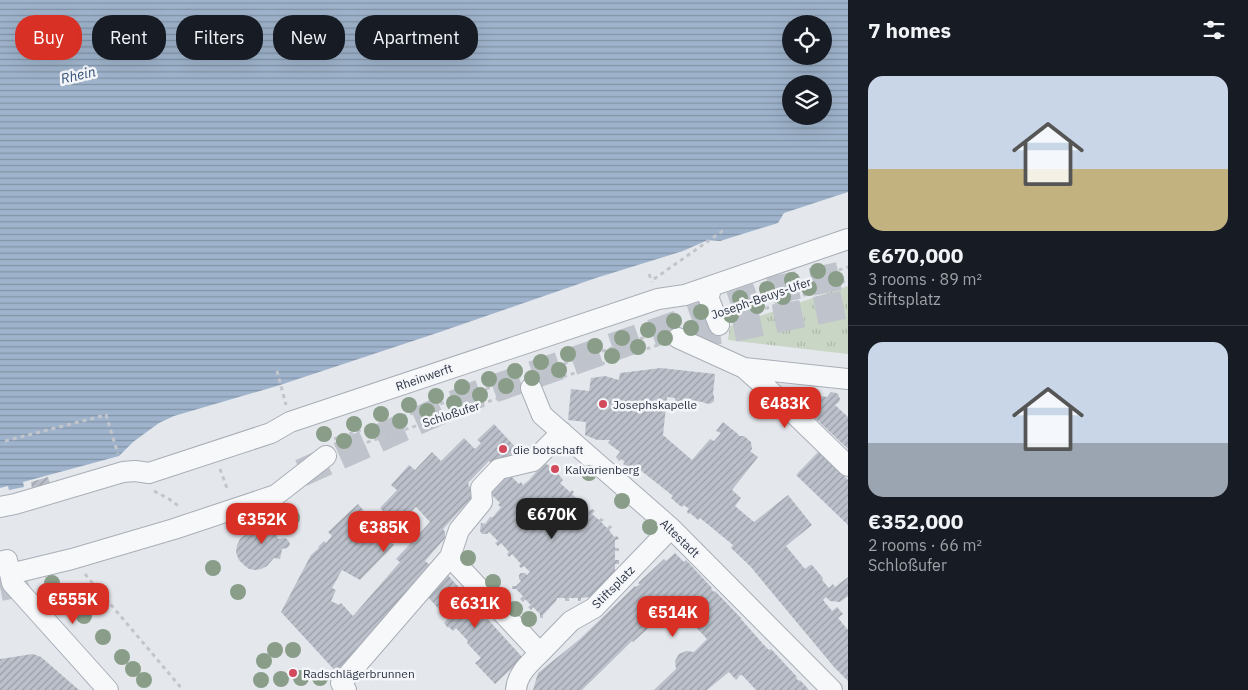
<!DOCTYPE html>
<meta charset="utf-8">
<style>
body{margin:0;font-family:"IBM Plex Sans",sans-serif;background:#20242c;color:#f1f3f6;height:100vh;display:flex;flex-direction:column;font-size:19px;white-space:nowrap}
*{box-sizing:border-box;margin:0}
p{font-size:16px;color:#9ea1a6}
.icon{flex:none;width:28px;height:28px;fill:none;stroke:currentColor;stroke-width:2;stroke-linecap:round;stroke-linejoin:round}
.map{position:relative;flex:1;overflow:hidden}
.details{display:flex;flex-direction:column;background:#171b24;width:400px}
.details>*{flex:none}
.guide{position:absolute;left:15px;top:15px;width:475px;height:45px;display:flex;gap:10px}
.tools{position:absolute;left:782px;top:15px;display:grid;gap:10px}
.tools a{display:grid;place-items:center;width:50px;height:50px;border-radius:50%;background:#171b24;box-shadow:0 5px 20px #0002;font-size:25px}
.price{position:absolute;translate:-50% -42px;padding:0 11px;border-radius:10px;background:#d93025;color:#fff;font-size:16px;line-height:32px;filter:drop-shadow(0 1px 2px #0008)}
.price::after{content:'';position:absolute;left:50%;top:30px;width:15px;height:11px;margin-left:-8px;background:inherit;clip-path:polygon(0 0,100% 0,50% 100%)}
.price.current{background:#222;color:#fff}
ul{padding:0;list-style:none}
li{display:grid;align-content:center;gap:10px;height:265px;padding:0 20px}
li+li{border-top:1px solid #363941}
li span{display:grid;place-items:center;height:155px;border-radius:15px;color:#555}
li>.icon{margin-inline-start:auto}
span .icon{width:90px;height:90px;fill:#fffc;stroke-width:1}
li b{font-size:21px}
h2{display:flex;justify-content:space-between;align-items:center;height:60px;padding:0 20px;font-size:21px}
.tag{padding:0 18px;border-radius:20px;background:#171b24;box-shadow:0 5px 20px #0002;font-size:18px;line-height:45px}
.tag.current{background:#d93025;color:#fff}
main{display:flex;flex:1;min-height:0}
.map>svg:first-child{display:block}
</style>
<main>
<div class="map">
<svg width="848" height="690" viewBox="0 0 848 690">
<defs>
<pattern id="grass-tufts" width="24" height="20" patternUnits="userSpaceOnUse" patternTransform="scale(1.25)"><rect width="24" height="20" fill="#c9d6c5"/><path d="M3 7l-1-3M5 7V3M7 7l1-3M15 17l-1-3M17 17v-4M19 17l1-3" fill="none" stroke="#adb8ab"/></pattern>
<pattern id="water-rules" width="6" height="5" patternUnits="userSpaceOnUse" patternTransform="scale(1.25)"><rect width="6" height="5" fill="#9fb4cc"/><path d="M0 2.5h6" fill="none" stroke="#8293a7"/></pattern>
<pattern id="building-hatch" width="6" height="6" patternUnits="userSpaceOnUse" patternTransform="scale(1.25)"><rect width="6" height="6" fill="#bbc0ca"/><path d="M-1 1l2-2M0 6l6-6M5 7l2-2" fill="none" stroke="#989da6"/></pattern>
</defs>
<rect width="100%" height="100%" fill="#e4e7ec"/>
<path fill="url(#grass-tufts)" d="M848,286V354L728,340L730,326Z"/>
<path fill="url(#water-rules)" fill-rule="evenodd" d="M0,0H848V192L784,213L778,223L720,241L708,240L683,251L596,278L440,332L277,386L174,416L159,423L133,442L119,456L23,482L24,487L9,490L8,486L0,488ZM791,24H824V56H791ZM791,84H824V116H791Z"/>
<path fill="url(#building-hatch)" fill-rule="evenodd" d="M661,368L715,374L713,394L714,396V401L710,404L704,403L703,402L683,399L682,406L675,405V398L667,397L663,435L692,460L710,439L714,441L721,433L716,431L723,422L738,434L739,436H744L751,442L752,449L750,451L758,457L732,490L741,498L735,506L754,522L788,495L812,525L786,546L805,569L810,565H812L823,578L822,580L829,588L833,584L835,587L848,577V596L840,602L830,601L826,597L823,600L832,611L837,607L843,614L838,618L848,630V681L834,667L750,566L731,548L733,545L700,518L698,520L690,513L688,514L687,511L689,509L684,505L682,507L679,505L671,498L673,496L639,469L636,473L623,464L625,462L621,459L619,461L616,457L620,452L608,443L610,440H597L585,435L586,422L568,420L571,389L589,391L591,378L605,376L619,380L620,373Z
M831,392L836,393L838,394L840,399L839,402L835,405L848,417V449L811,414L808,402L815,395L827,397Z
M494,424L517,449L501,465L495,459L491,463L489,461L468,483L469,484L468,485L476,493L443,529L445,532V538L425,561L434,568L340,676L281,612L311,555L319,548L318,547L324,541L326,543L332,536L328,532L358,504L375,524L382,517L383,518L386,514L380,508L397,490L391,485L409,465L415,470L432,452L441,461L464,438L475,449L481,443L477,440ZM416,507L430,522L396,559L400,562L353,616L341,603L339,605L331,601L336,590L332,588L342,570L360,580L394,545L389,540L398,531L394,528Z
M819,451L848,480V525L796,475Z
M544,463L550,466L559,475L563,480L560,483L570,492L572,490L574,492L572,494L582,504L584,501L586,503L584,505L590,511L592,509L595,511L592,514L599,520L601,518L604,520L601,522L607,528L610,525L612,527L609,530L614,537L617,536L619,539L615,540V548H619V551H615V560H619V564H615V572L618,573L590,601L589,597L581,598V601H578V598H569V601H565V598H557L556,601L543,615V618H540V614L533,607L531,610L528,607L531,605L525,599L523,602L520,599L523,596L516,589H512V586H516L521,581L519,579V575L521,573H525L527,575L530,572L524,566L521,568L519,566L521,564L512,554L509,557L507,554L509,552L501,543L498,546L495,543L498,541L489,532L487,534H482L480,531L481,523L485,524L490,517H493L501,507L498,505L500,503L487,490L506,471L519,484L521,482L523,485L529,480Z
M48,477L50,484L32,489L31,482Z
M275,512L287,526L283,529L280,527L275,532L278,539L285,538L288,540L290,544L289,546L287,548L282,549L280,559L274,558L267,566L261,569L255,570L249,569L244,565L239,560L236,553L237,545L240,539L246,534L253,531H259L258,529L271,518Z
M675,553L684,562L686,560L712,588L711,589L714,592L715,591L741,618V619L763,644L769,650L771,649L797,677L796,678L799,681L800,680L809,690H756L742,675L738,676L739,677L736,680L729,672L707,690H654L676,669L675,661L679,654L686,651L694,652L707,639L680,610L673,616L668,610L633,642L632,641L582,690H533L538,673L580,639L635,586L636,587L640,584L638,583L664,559L666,561Z
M445,572L523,658L495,684L475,663L481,658L467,643L468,641L456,628L453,631L449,627L448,628L444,623L448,619L426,595Z
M33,654L41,657L79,690H0V659Z"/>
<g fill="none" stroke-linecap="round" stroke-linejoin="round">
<path stroke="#bfc3cb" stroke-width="28" stroke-dasharray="28 14" stroke-linecap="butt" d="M692,334L733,328L848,304
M301,473L473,396L779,289L848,274
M0,587L10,585L39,574"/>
<defs>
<path id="street" d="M710,293L707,294L719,325
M678,338L744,368L848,379
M744,368L779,399L848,466
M531,388L542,415L671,528L832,690
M0,507L15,504L123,472L135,471L149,473L271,433L290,422L658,299L685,295L848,239
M450,557L540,653L571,621L594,608L671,528
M0,562L7,560L12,583L108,690
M10,574L72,559L174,529L276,495L326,456
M346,690L341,683L450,557L459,530L482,502L481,488L499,469L533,461L562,432
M516,690C517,674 529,664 540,653"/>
</defs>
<use href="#street" stroke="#a9aeb7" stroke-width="22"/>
<path stroke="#c2c5cb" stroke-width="3" stroke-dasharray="4 4" stroke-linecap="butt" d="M649,274L652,282
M654,279L724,230
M733,307L848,267
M735,319L848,280
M277,371L286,405
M541,371L661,332
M548,382L661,344
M334,439L513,380
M5,441L106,415L118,454
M344,450L514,393
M220,469L228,491
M154,491L169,499L180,507
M85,574L183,690"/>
<use href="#street" stroke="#f7f8fa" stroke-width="20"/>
</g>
<g fill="#899d89">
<circle cx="818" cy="271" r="8"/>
<circle cx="836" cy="279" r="8"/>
<circle cx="792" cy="280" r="8"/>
<circle cx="809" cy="288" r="8"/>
<circle cx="767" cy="289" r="8"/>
<circle cx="783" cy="297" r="8"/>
<circle cx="740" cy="298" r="8"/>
<circle cx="757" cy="306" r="8"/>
<circle cx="701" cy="312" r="8"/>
<circle cx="731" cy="315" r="8"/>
<circle cx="674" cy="321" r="8"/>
<circle cx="691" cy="328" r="8"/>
<circle cx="648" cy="330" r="8"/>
<circle cx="622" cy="338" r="8"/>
<circle cx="665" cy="338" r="8"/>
<circle cx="595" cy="346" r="8"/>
<circle cx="638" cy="347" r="8"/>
<circle cx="568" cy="354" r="8"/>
<circle cx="612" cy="356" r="8"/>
<circle cx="541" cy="362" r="8"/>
<circle cx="559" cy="370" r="8"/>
<circle cx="515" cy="371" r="8"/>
<circle cx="532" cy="378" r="8"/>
<circle cx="489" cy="379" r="8"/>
<circle cx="506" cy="386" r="8"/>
<circle cx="462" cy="387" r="8"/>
<circle cx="480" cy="395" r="8"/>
<circle cx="436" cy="396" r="8"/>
<circle cx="454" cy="403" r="8"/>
<circle cx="409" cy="405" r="8"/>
<circle cx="427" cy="411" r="8"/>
<circle cx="381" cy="414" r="8"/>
<circle cx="400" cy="421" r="8"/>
<circle cx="354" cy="424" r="8"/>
<circle cx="372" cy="431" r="8"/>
<circle cx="324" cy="434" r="8"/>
<circle cx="344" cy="441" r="8"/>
<circle cx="589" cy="473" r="8"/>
<circle cx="622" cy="501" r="8"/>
<circle cx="292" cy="518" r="8"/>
<circle cx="650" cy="527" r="8"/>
<circle cx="468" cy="558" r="8"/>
<circle cx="213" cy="568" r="8"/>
<circle cx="493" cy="582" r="8"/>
<circle cx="52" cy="583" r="8"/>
<circle cx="238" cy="592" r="8"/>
<circle cx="71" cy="603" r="8"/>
<circle cx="515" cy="609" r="8"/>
<circle cx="84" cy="616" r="8"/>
<circle cx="529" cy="619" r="8"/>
<circle cx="103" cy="637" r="8"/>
<circle cx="275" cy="650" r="8"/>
<circle cx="293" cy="650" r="8"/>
<circle cx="122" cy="657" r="8"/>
<circle cx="264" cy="661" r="8"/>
<circle cx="133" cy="669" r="8"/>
<circle cx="301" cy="678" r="8"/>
<circle cx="320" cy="678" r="8"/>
<circle cx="281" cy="679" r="8"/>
<circle cx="144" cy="680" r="8"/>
<circle cx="261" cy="680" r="8"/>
</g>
<g fill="#d1495b" stroke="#f4f6f9" stroke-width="2">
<circle cx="603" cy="404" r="5"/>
<circle cx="503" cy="449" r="5"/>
<circle cx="555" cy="469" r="5"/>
<circle cx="293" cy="673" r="5"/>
</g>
<g text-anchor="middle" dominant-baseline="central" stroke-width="5" stroke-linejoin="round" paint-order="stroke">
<g font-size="12" fill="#2b3445" stroke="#f4f6f9">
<text transform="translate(761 298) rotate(-19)">Joseph-Beuys-Ufer</text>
<text transform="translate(424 377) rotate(-19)">Rheinwerft</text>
<text transform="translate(451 414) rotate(-18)">Schloßufer</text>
<text transform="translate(680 538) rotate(44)">Altestadt</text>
<text transform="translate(613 587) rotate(-45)">Stiftsplatz</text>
</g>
<g font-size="12" fill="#2b3445" stroke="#f4f6f9" text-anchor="start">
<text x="613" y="404">Josephskapelle</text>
<text x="513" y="449">die botschaft</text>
<text x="565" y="469">Kalvarienberg</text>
<text x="303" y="673">Radschlägerbrunnen</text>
</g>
<g font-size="14" font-style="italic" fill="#34527a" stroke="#f4f6f9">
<text transform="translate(78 75) rotate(-13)">Rhein</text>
</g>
</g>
</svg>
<div class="tools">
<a><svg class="icon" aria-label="locate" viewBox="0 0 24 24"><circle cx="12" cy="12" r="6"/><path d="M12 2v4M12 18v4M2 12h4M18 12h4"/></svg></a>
<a><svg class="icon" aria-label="layers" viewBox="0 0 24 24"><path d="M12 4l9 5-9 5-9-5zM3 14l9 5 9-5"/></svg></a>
</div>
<b class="price" style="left:785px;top:429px">€483K</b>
<b class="price current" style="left:552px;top:540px">€670K</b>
<b class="price" style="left:262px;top:545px">€352K</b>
<b class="price" style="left:384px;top:553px">€385K</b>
<b class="price" style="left:73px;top:625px">€555K</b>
<b class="price" style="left:475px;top:629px">€631K</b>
<b class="price" style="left:673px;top:638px">€514K</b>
<div class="guide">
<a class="tag current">Buy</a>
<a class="tag">Rent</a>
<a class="tag">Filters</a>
<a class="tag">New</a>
<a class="tag">Apartment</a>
</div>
</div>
<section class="details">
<h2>7 homes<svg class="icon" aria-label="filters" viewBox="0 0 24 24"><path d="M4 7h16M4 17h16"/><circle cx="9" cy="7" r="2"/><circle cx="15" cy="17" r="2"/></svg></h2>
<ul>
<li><span style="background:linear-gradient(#c9d6e8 60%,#c2b280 0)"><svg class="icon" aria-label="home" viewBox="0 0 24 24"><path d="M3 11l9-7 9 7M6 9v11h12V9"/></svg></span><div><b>€670,000</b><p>3 rooms · 89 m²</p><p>Stiftsplatz</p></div></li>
<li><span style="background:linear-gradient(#c9d6e8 65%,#9aa5b1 0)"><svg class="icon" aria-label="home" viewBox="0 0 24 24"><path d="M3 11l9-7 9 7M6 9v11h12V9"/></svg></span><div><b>€352,000</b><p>2 rooms · 66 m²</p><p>Schloßufer</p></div></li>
</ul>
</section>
</main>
